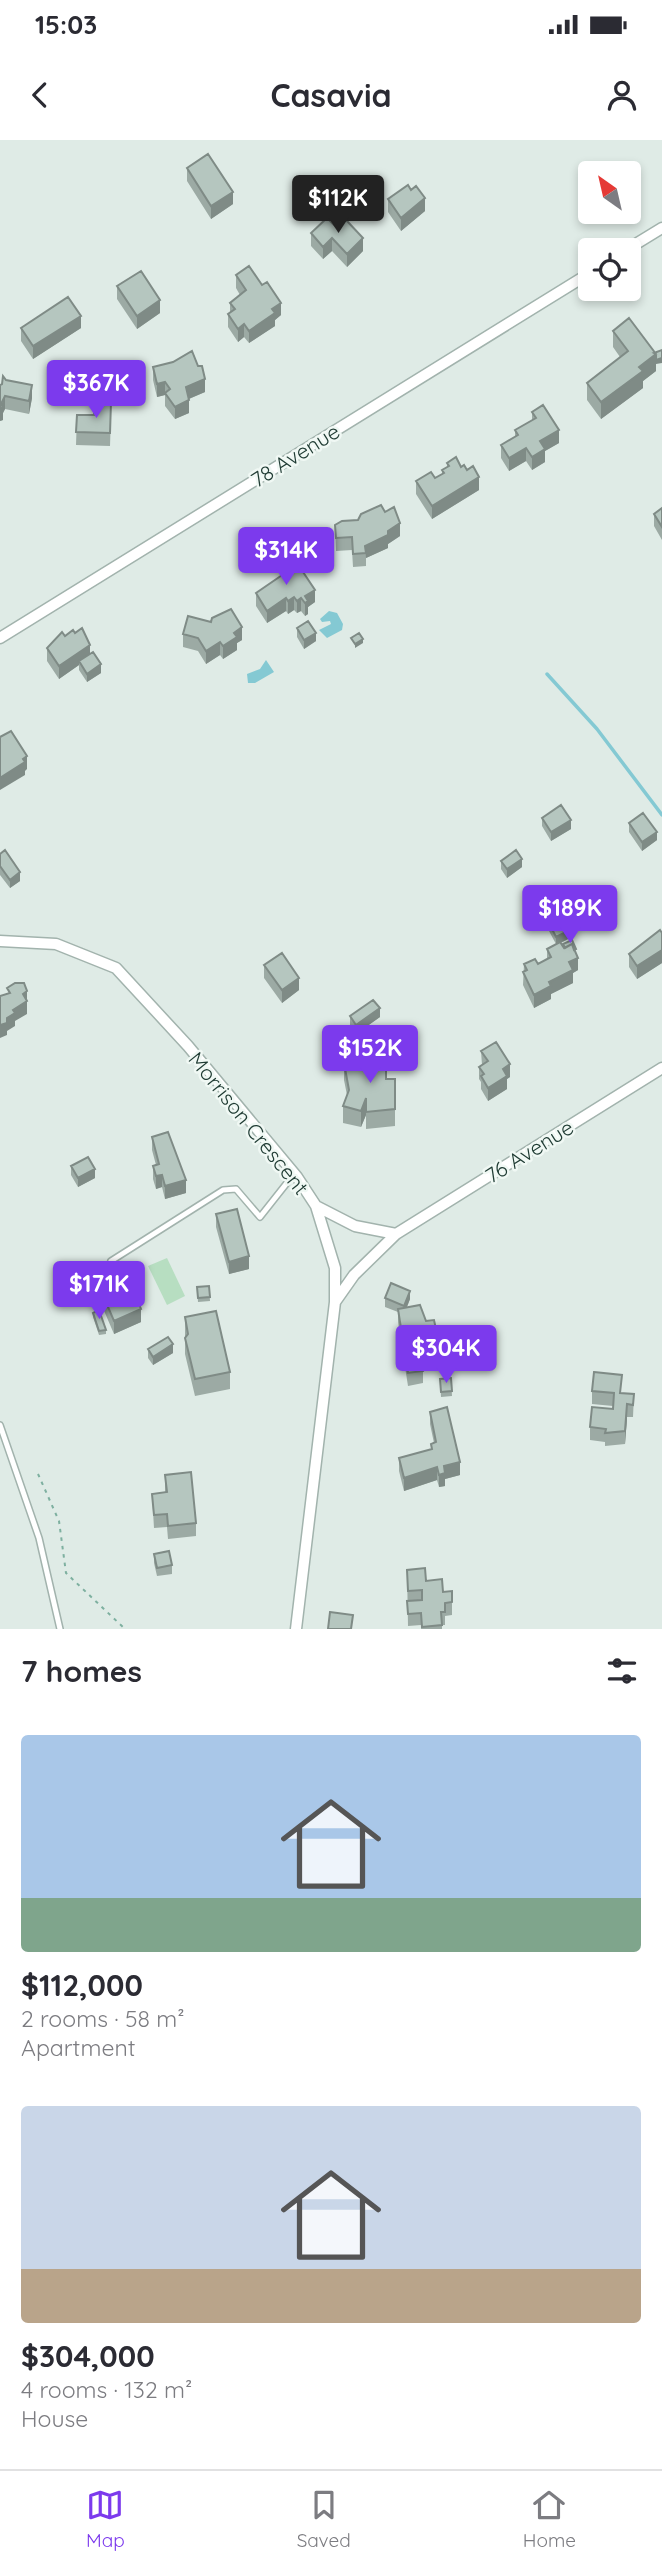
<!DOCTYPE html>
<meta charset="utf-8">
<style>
body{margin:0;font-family:Quicksand,sans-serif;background:#f7f7f7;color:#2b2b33;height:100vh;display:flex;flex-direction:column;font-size:26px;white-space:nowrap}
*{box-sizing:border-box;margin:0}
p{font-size:23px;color:#7c7c81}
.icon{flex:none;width:38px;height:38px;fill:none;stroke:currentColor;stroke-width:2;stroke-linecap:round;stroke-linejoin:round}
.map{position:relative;height:1489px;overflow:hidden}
.sheet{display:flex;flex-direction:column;background:#fff;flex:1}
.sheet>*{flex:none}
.needle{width:46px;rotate:326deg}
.fabs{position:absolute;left:578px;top:21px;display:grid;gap:14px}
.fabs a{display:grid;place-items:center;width:63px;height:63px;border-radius:7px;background:#fff;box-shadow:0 4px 10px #0003;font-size:35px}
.price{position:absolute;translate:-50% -60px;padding:0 16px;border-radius:7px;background:#7c3aed;color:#fff;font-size:23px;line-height:46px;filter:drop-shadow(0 2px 4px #0008)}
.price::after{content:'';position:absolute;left:50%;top:42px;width:21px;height:16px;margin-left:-10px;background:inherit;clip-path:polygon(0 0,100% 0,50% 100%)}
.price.current{background:#222;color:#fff}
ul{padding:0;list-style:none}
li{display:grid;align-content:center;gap:14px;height:371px;padding:0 21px}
li span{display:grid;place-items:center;height:217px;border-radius:7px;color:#555}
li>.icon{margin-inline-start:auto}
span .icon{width:126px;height:126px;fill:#fffc;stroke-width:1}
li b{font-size:30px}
h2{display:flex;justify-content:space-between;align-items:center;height:84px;padding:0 21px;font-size:30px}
.status{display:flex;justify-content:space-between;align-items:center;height:49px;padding:0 35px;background:#fff;direction:ltr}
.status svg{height:19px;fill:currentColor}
header{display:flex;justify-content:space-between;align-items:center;height:91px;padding:0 21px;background:#fff;font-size:32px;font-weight:800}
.tabs{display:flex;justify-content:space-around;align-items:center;height:98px;border-top:2px solid #e1e1e2;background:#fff;font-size:19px;color:#7c7c81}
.tabs a{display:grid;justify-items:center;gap:4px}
.tabs .current{color:#7c3aed}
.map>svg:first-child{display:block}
</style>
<div class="status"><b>15:03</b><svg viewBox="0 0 49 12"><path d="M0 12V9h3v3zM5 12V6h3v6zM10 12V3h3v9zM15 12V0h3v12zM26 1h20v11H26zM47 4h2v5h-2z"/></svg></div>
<header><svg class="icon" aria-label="back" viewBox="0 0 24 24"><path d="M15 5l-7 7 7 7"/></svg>Casavia<svg class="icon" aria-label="person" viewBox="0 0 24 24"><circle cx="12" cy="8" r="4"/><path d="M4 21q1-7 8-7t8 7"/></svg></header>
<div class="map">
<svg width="662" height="1489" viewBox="0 0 662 1489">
<rect width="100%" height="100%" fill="#dfebe6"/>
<path fill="#b7dec1" d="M167,1118L185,1156L167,1165L148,1126Z"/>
<path fill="#84c9d3" d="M329,471L337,473L343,484L342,490L327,498L319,490L331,484L330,481L322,482L320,479Z
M266,520L274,532L255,543H248L247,534L260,529Z"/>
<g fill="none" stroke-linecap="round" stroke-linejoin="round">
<path stroke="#84c9d3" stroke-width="3.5" d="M547,534L597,589L662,675"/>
<defs>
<path id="service" d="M111,1121L223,1050L236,1049L260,1077L294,1034
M0,1285L39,1398L60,1489"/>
<path id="minor" d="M626,110L662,88
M0,498L590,133
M0,801L56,804L116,828L188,906L297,1037L316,1066L335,1128V1162L296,1489
M316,1066L355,1086L396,1094
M335,1162L354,1135L396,1094L662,928"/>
</defs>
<use href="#service" stroke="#a2b3ad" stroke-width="8"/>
<use href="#minor" stroke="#a2b3ad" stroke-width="13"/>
<path stroke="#7eb0a0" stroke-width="2" stroke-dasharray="3.5 5" stroke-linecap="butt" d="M38,1334L59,1381L66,1433L125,1489"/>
<use href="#service" stroke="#fff" stroke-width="5"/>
<use href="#minor" stroke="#fff" stroke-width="10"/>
</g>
<path fill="#9caaa4" d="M187,28L233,64L211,79L187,41Z
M388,59L425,71L401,91L388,72Z
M337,88L363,111L347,127L332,111L323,119L311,106V93Z
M236,135L281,175L275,180V186L249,203L244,197L238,202L228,187V174L230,172V163L240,155L236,148Z
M117,146L160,173L137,189L117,159Z
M21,188H81L33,219L21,201Z
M613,191L654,213L662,210L656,224V231L643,241V248L601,279L587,260V243L620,217L613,207Z
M153,227L205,252L189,259V273L175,279L165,266V255L157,257L153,240Z
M6,240L32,258L29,274L5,269L3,273V280L0,281Z
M532,272L559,303L545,311V322L532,330L526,321L509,331L501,318V305L515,297V290L532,280Z
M77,275H111L110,306L76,305Z
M447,323L461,327L479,350L432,379L416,354V341L435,338L442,334V330L447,328Z
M662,368V400L654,386V374Z
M358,380L400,396L388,404V408L366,418V426L353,427L352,410L336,411L335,385Z
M285,426L315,462L308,467V474L305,476L301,471L297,473L294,470L288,474L286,471L267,483L256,466V453L285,433Z
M297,488L316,501L304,509L297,497Z
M183,494L242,500L237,503V510L223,519L220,515L206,524L198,511L183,507Z
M65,496L90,514L101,533L87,542L79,530V525L59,539L47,521V508Z
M542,678L571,689L551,701L542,686Z
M629,683L657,700L642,711L629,692Z
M0,714L20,741L10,748L0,735Z
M501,721L522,727L507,738L501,729Z
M542,769L570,798L561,803L563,807V804L576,814L578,830L573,833V843L551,854V859L534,868L523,845L524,824H538L547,819V809L556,804L542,778Z
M662,793V823L637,839L629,827V814Z
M264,825L299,850L282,863L264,838Z
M350,876L380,877L356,894L350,885Z
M481,911L510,937L507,939V949L488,961L481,949V942L479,939V927L482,925Z
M344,923L386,939H395V986L366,989V975L361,987L343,983V966L347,955L344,940Z
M152,997L186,1053L165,1059L162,1047L156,1049L153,1039V1026L156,1025L152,1010Z
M71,1026L95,1038L78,1047L71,1035Z
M216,1074L249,1129L229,1134L216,1087Z
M81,1128L95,1147L88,1149L81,1132Z
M64,1140L82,1156L70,1162L64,1149Z
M99,1146L123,1159L141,1182L114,1194L99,1159Z
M209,1146L210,1161L198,1162L197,1147Z
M385,1158L410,1159L407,1167L436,1189V1202L431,1203L433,1207V1219L422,1221L423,1231V1243L408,1246L398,1182V1172L385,1167Z
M93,1173L106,1190V1194L99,1195L93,1177Z
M185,1177L230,1232V1249L195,1256L185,1214Z
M148,1209L173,1213L153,1225L148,1218Z
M451,1238L452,1256L441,1257L440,1239Z
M592,1251L634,1254L633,1277H627L625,1304L605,1306V1302L590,1300V1287L613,1269V1266L592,1264Z
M430,1272L460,1335L445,1339V1346L439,1347L437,1340L404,1351L399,1331V1318L431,1310V1304L434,1303L430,1284Z
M165,1335L196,1383V1396L168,1399L167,1387L154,1388L152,1354L165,1352Z
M154,1414L172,1425V1434L157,1436L154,1423Z
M407,1430L426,1441L443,1452L452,1462V1475L445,1476V1485H442V1489H421V1485L408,1486Z"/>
<path fill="#7f8b86" d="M233,52V64L211,79V66Z
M425,58V71L401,91V78Z
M332,98V111L323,119V107Z
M363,98V111L347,127V114Z
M160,160V173L137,189V176Z
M281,163V175L275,180V186L249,203V191L272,169Z
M81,176V188L33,219V206Z
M244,184V197L238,202V189Z
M656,214V231L643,241V248L601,279V262L639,227Z
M662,218V223L656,224V220Z
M205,239V252L186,260V247Z
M165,242V255L157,257V244Z
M32,245V258L29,274V261Z
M5,256V269L3,273V280L0,281V268Z
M189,260V273L175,279V267Z
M559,290V303L545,311V322L532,330V317L540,301Z
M526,308V321L509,331V318Z
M479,337V350L432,379V366Z
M400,383V396L388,404V408L366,418L365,406Z
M315,450V462L308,467V474L305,476V456Z
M294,457V470L288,474V461Z
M286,458V471L267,483V471Z
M301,458V471L297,473V461Z
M242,487V500L237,503V510L223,519V506L234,493Z
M316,493V501L304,509V500Z
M363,499V503L355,508V504Z
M220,502V515L206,524V511Z
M90,505V518L79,521V525L59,539V526Z
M101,524V533L87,542V534Z
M27,616V629L25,631V635L0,650V638Z
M571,680V689L551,701V692Z
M657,692V700L642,711V702Z
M522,719V727L507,738V729Z
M20,732V741L10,748V740Z
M570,790V798L556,805V797Z
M662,810V823L637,839V826Z
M578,818V830L573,833V843L551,854V859L534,868V855L569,822Z
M299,838V850L282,863V850Z
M27,851V874L15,881V886L7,891V895L0,898V885L7,878L23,854Z
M380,868V877L356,894V885Z
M510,924V937L507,939V949L488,961V948L503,929Z
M366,958V975L361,987V971Z
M95,1029V1038L78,1047V1038Z
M162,1035V1047L156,1049V1036Z
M186,1040V1053L165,1059V1046Z
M249,1116V1129L229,1134V1122Z
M95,1142V1147L88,1149V1145Z
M82,1147V1156L70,1162V1153Z
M410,1151V1159L404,1174V1166Z
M141,1169V1182L114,1194V1181Z
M173,1204V1213L153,1225V1217Z
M627,1264V1277L625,1304V1291Z
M460,1322V1335L445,1339V1346L439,1347V1335L444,1326Z
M437,1327V1340L404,1351V1338Z"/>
<path fill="#b5c6bf" stroke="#7f8b86" stroke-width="2" d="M208,14L233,52L211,66L187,28Z
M408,45L411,50L416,46L425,58L401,78L388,59Z
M327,78L337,88L346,80L363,98L347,114L332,98L323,107L311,93Z
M249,126L262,145L267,142L281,163L272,169L275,173L249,191L244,184L238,189L228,174L235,169L230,163L246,150L236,135Z
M141,131L160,160L137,176L117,146Z
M68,157L81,176L33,206L21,188Z
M629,178L656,214L639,227L643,231L601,262L587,243L628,211L613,191Z
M662,210V218L656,220V214L654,213Z
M192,211L198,226H202L205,239L186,247L189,260L175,267L165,253L170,249L165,242L157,244L153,227L173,222Z
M3,236L6,240L32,245L29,261L5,256L1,264L3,267L0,268V245L2,244Z
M95,261L111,262L110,293L76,292L77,275H94Z
M543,265L559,290L540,301L545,309L532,317L526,308L509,318L501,305L518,295L515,290L536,278L532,272Z
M456,317L461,327L464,325L467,330L473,326L479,337L432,366L416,341L431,332L435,338L444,333L442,330L449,326L447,323Z
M381,365L385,372L394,367L400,383L388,391V395L365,406L366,413L353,414L352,397L336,398L335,385L342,381L358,380L361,374Z
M662,368V387L654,374Z
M295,420L315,450L305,456L308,461L305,463L301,458L297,461L294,457L288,461L286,458L267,471L256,453L288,431L285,426Z
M231,469L242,487L234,493L237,497L223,506L220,502L206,511L198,498L183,494L188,476L211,482L212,478Z
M308,481L316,493L304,500L297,488Z
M82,488L90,505L59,526L47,508L62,492L65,496L73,490L75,493Z
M359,493L363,499L355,504L351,498Z
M93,512L101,524L87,534L79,521Z
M11,591L27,616L23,619L25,622L0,638V597Z
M561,665L571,680L551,692L542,678Z
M643,673L657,692L642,702L629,683Z
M5,710L20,732L10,740L0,726V714Z
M516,710L522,719L507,729L501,721Z
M555,762L570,790L556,797L542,769Z
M660,790L662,793V810L637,826L629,814Z
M572,800L576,809L574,810L572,804L565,808L563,804Z
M560,802L564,808L572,804L578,818L569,822L573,830L549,842L551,846L534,855L523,832L527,830L524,824L535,819L538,824L551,817L547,809Z
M282,813L299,838L282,850L264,825Z
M15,843H24L27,851L23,854L27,861L13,870L15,873L7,878V883L0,885V856L10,853L7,848Z
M373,860L380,868L356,885L350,876Z
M496,902L510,924L503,929L507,936L488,948L481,936L484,934L479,927L488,921L481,911Z
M377,913L386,920V939H395V969L366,972V958L361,971L343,966L349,950L344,923L356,919H363L364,922V918Z
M168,992L186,1040L165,1046L162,1035L156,1036L153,1026L159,1024L152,997Z
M88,1017L95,1029L78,1038L71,1026Z
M237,1069L249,1116L229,1122L216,1074Z
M89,1125L95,1142L88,1145L81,1128Z
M77,1135L82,1147L70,1153L64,1140Z
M114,1140L123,1159L135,1154L141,1169L114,1181L99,1146Z
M391,1143L410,1151L404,1166L385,1158Z
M209,1146L210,1157L198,1158L197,1147Z
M420,1165L426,1181L434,1180L436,1189L427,1191L433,1207L420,1209L423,1231L408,1233L398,1169Z
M99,1170L106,1190L99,1191L93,1173Z
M216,1171L230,1232L195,1239L185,1198L188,1194L185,1177Z
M168,1197L173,1204L153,1217L148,1209Z
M594,1232L622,1235L620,1253L634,1254L633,1265L627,1264L625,1291L605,1293L606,1289L590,1287L592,1267L613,1269L614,1253L592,1251Z
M451,1238L452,1251L441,1252L440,1239Z
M447,1267L460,1322L444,1326L445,1333L439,1335L437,1327L404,1338L399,1318L432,1309L431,1304L436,1302L430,1272Z
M191,1332L196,1383L168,1386L167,1374L154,1375L152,1354L167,1352L165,1335Z
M169,1411L172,1425L157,1428L154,1414Z
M425,1428L426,1441L442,1439L443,1452L452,1451V1462L445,1463V1472H441L442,1485L422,1487L421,1473L408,1474L407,1461L422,1460V1450L408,1451L407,1430Z
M330,1472L353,1475L351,1489H328Z"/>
<g text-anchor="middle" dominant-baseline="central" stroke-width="5" stroke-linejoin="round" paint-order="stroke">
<g font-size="21" fill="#203c34" stroke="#f0f8f4">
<text transform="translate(295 315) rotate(-32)">78 Avenue</text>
<text transform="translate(249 983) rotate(51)">Morrison Crescent</text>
<text transform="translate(529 1011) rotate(-32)">76 Avenue</text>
</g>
</g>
</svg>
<div class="fabs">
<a><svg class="needle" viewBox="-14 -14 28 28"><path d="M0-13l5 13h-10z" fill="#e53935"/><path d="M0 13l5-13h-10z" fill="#7c7c81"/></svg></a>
<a><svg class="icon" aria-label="locate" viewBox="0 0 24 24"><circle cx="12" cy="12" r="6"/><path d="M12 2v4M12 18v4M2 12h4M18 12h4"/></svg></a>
</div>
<b class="price current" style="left:338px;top:95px">$112K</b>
<b class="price" style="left:96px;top:280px">$367K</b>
<b class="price" style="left:286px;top:447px">$314K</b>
<b class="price" style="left:570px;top:805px">$189K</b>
<b class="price" style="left:370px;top:945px">$152K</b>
<b class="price" style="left:99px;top:1181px">$171K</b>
<b class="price" style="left:446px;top:1245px">$304K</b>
</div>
<section class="sheet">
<h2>7 homes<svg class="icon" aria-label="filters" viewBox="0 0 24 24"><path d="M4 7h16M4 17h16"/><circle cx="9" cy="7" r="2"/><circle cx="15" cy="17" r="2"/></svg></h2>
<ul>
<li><span style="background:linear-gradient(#a9c7e8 75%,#7fa58c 0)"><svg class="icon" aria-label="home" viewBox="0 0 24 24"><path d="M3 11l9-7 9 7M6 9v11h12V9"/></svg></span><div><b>$112,000</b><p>2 rooms · 58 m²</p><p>Apartment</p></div></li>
<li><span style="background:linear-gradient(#c9d6e8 75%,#b9a48a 0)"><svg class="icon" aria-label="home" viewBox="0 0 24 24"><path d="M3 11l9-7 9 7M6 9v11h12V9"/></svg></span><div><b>$304,000</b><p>4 rooms · 132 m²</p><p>House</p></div></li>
</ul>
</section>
<nav class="tabs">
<a class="current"><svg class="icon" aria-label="map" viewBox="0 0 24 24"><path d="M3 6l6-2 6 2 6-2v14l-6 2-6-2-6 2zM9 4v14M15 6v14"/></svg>Map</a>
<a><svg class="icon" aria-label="saved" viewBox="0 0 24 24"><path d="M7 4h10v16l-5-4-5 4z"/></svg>Saved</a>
<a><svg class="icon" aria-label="home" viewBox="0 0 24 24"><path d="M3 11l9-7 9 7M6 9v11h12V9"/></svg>Home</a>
</nav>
